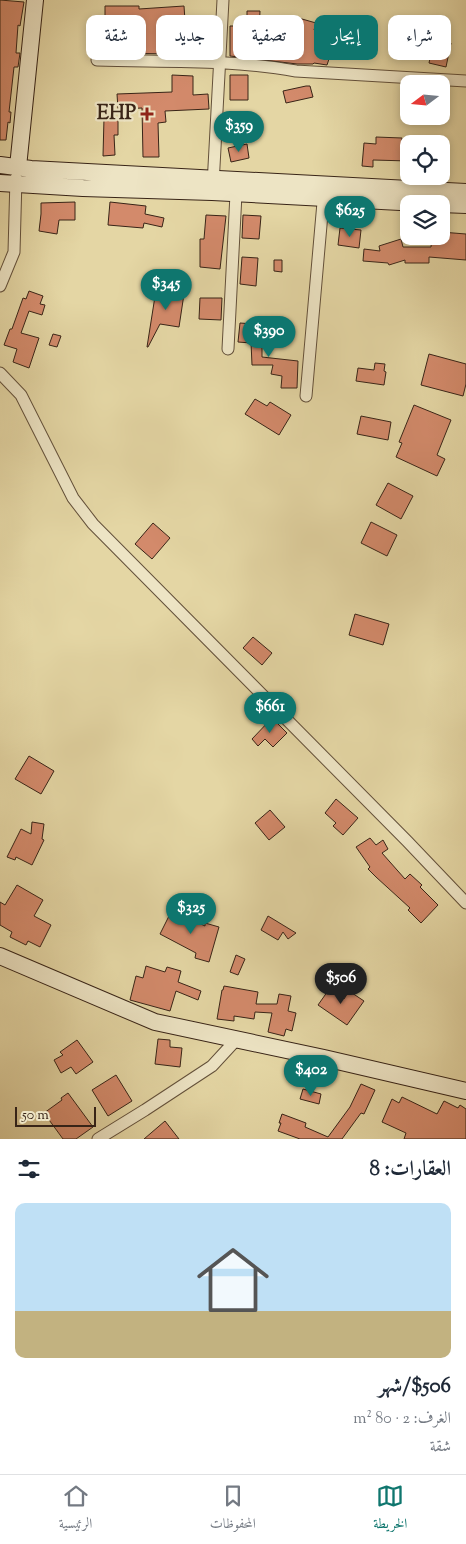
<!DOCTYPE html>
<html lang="ar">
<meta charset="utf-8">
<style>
body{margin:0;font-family:"Sorts Mill Goudy",Amiri,serif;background:#f6f6f7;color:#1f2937;direction:rtl;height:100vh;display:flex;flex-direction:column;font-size:19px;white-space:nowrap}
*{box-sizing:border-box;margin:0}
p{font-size:16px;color:#747a83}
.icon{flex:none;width:28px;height:28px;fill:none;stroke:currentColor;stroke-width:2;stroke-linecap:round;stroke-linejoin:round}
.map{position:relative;height:1139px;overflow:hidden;direction:ltr}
.details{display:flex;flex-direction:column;background:#fff;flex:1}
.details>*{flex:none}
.hud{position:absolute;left:15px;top:15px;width:436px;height:45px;direction:rtl;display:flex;gap:10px}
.needle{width:32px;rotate:254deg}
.fabs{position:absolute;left:400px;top:75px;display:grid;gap:10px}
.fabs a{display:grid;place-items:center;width:50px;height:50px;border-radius:10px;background:#fff;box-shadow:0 2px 8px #0003;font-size:25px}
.scale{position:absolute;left:15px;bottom:12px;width:81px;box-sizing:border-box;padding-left:5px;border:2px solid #382417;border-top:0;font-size:14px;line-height:18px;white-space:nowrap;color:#382417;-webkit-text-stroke:4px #ede4c4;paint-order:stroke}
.price{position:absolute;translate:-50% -42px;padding:0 11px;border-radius:18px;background:#0f766e;color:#fff;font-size:16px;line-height:32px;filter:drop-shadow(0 1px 2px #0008)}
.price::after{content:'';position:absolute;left:50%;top:30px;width:15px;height:11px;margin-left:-8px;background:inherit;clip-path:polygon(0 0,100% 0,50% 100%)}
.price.active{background:#222;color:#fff}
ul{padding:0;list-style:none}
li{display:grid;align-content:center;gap:10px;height:265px;padding:0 15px}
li+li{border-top:1px solid #e0e1e3}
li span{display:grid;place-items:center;height:155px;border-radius:10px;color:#555}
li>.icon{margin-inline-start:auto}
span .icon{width:90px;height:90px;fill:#fffc;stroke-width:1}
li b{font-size:21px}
h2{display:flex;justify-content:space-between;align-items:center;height:60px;padding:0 15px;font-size:21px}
.chip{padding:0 18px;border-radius:10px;background:#fff;box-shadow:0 2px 8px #0003;font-size:18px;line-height:45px}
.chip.active{background:#0f766e;color:#fff}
.tab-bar{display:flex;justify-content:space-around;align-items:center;height:70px;border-top:1px solid #e0e1e3;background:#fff;font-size:14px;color:#747a83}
.tab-bar a{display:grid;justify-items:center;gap:2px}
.tab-bar .active{color:#0f766e}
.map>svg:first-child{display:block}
</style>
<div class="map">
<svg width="466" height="1139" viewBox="0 0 466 1139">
<rect width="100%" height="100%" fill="#e4d6a4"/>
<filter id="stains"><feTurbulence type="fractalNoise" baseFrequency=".004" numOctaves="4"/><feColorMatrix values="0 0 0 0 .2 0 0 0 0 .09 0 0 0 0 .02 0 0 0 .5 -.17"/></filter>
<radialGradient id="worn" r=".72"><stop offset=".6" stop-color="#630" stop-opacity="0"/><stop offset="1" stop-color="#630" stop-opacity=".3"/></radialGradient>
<path fill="#d38a6b" stroke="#382417" d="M0,0L24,2L20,26L18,25L16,53H20L18,67H14L9,112H11L10,123L8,122L6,140H0Z
M105,6H139V9L184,6L187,50L174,51V54L105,53Z
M247,11H260L259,35L286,44L295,17L316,23L314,30L329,35L325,48L332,50L327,65L314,63L313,64H297L230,56V26H247Z
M434,39L451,43L446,67L429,63Z
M172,75L193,76V95L208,94L209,109L165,111L166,122L158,123L159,157H143L142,108L118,109L117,94L172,92Z
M230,75H248V100H230Z
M306,86H310L313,97L286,103L283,91Z
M104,118H118V135H114L115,155L103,156Z
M226,119L235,120L234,130L225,129Z
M376,137L402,138L401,151L409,150V161L373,160V167L362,166L364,143L376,144Z
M247,144L249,158L231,162L228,148Z
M75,202V220H59L57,234L39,231L41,214V203Z
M110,202L146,206L145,214L164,218L162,227L144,223L143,228L108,225Z
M206,215L226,216L220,269L200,267V239H204Z
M243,215L261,216L259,239L242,238Z
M340,228L361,230L359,248L338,245Z
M441,232L466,234V260L429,257V263H405V260L389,265L388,263L363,261L364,249L380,251L379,246L401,239L403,247H431L432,236H441Z
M242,257L258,258L256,286L240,284Z
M274,260H282V272L274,271Z
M156,290L184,294L179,327L160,324L148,347H147Z
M29,291L43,296L40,304L45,305L42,315L29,311L21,333L39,338L29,368L13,362L17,349L4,345L10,329H12L23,298L26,299Z
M200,298H222L221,320L199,319Z
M240,323L253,324L252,336H262V357L298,361L297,388H281L282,376L271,374L273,365H252L251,342V343L238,342Z
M53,334L61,336L57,347L49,345Z
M429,354L466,364V384L463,396L421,385Z
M375,363L385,364L384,371L386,372L384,385L356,381L358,368L374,370Z
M255,399L267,406L270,402L291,415L279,435L245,414Z
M414,405L451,420L437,455L445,459L437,476L396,457L402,443L399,442Z
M361,416L391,422L388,440L357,434Z
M388,483L413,496L401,519L376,505Z
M371,522L397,535L387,556L361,543Z
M153,523L170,538L152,559L135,544Z
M355,614L389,624L383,645L349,635Z
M253,637L272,653L262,665L243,648Z
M272,718L287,733L273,747L265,739L258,746L252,739Z
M29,756L54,771L41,794L15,779Z
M336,799L358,818L343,835L333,826L336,823L325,813Z
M270,810L285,827L269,840L255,823Z
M32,822L44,824L42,839L44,840L32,865L16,857L15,860L7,857L21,829L31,834Z
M370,838L376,845L383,840L388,849L382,853L405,879L410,874L422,885L420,887L438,905L421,923L408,910L410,908L376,877L368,869L370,867L356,847Z
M17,885L43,900L34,916L51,925L40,947L28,941L26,945L10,937L12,932L0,925V902L5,905Z
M172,910L205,926V923L219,927L209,962L195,958L196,953L160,934Z
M268,916L273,919L296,933L288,939L283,932L278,940L261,930Z
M236,955L245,959L238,975L230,972Z
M146,966L165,972L167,967L181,971L178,982L201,991L198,1000L176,991L170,1011L130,1000L136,976L143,978Z
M339,967L344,975L336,980L331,972Z
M224,986L258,992L256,1004H277L279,994L291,996L288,1011L296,1013L292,1031L286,1029L284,1036L268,1032L272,1013L255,1012L254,1019L234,1016V1021L217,1019L222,990H223Z
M330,988L344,999L349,991L364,1001L347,1025L318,1005Z
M158,1039L170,1040V1047L182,1048L180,1067L155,1064Z
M77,1040L93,1062L76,1074L71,1067L61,1073L54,1060L63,1055L60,1052Z
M323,1072L330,1079L324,1086L317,1080Z
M116,1075L132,1101L108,1116L92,1090Z
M361,1084L375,1090L364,1114L361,1113L342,1139H300L278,1131L281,1123H279L282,1114L306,1123L305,1127L328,1137L350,1107Z
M303,1089L321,1094L319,1104L300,1099Z
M68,1093L93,1127L76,1139H63L44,1113L62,1100L61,1098Z
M402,1097L437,1114L444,1101L458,1108L460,1105L466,1109V1139H404L406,1133L382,1122L392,1099L399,1103Z
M165,1121L179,1139H144Z"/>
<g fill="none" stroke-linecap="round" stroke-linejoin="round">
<defs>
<path id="street" d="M97,60C163,62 231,59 296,71L466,81
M213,185L223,0
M0,286L14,252L16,178
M228,349L236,194
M0,373L21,395L73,498L93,524L407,841L466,903
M306,396L324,191
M98,1139L145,1110L212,1066L236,1040"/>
<path id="secondary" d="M0,165L31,169L466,192
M18,167L35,0
M0,183L83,188L212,192L438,204
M441,204L466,205
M0,956L155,1022L324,1058L466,1091"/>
</defs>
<use href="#street" stroke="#63503a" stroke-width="13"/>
<use href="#secondary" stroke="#382417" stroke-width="18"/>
<use href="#street" stroke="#ede4c4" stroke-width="11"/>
<use href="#secondary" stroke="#ede4c4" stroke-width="16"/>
</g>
<path fill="#8f2418" stroke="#ede4c4" stroke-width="2" d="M144.5 106.5h5v5h5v5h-5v5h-5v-5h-5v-5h5z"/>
<g text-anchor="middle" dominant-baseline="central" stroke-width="4.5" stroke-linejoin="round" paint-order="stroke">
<g font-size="20" font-weight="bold" fill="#382417" stroke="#ede4c4" text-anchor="end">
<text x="136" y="114">EHP</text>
</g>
</g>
<rect width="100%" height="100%" filter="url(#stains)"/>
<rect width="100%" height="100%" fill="url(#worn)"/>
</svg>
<div class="fabs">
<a><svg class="needle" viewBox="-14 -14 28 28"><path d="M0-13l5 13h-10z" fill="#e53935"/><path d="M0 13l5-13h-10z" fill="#747a83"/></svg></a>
<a><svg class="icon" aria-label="locate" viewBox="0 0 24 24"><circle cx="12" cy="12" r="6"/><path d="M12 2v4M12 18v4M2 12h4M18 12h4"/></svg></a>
<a><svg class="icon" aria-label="layers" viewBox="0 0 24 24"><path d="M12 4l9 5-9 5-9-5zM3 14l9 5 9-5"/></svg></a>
</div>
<div class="scale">50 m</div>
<b class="price" style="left:239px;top:153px">$359</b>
<b class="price" style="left:350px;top:238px">$625</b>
<b class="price" style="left:166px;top:311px">$345</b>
<b class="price" style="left:269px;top:358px">$390</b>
<b class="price" style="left:270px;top:734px">$661</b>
<b class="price" style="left:191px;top:935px">$325</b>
<b class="price active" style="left:341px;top:1005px">$506</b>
<b class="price" style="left:311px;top:1097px">$402</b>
<div class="hud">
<a class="chip">شراء</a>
<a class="chip active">إيجار</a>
<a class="chip">تصفية</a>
<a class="chip">جديد</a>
<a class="chip">شقة</a>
</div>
</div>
<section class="details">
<h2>العقارات: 8<svg class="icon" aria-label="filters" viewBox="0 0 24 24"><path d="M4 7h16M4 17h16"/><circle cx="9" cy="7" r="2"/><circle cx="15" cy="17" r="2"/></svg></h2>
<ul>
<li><span style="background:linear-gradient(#bfe0f5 70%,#c2b280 0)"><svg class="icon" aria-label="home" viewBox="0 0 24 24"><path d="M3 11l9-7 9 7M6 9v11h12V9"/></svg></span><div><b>$506/شهر</b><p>الغرف: 2 · 80 m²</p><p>شقة</p></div></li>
</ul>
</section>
<nav class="tab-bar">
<a class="active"><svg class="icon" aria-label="map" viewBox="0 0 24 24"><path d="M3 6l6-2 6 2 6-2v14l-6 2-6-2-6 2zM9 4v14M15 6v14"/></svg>الخريطة</a>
<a><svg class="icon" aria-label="saved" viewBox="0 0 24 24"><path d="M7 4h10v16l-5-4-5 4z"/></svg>المحفوظات</a>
<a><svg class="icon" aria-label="home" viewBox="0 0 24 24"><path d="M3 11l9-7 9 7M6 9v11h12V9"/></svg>الرئيسية</a>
</nav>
